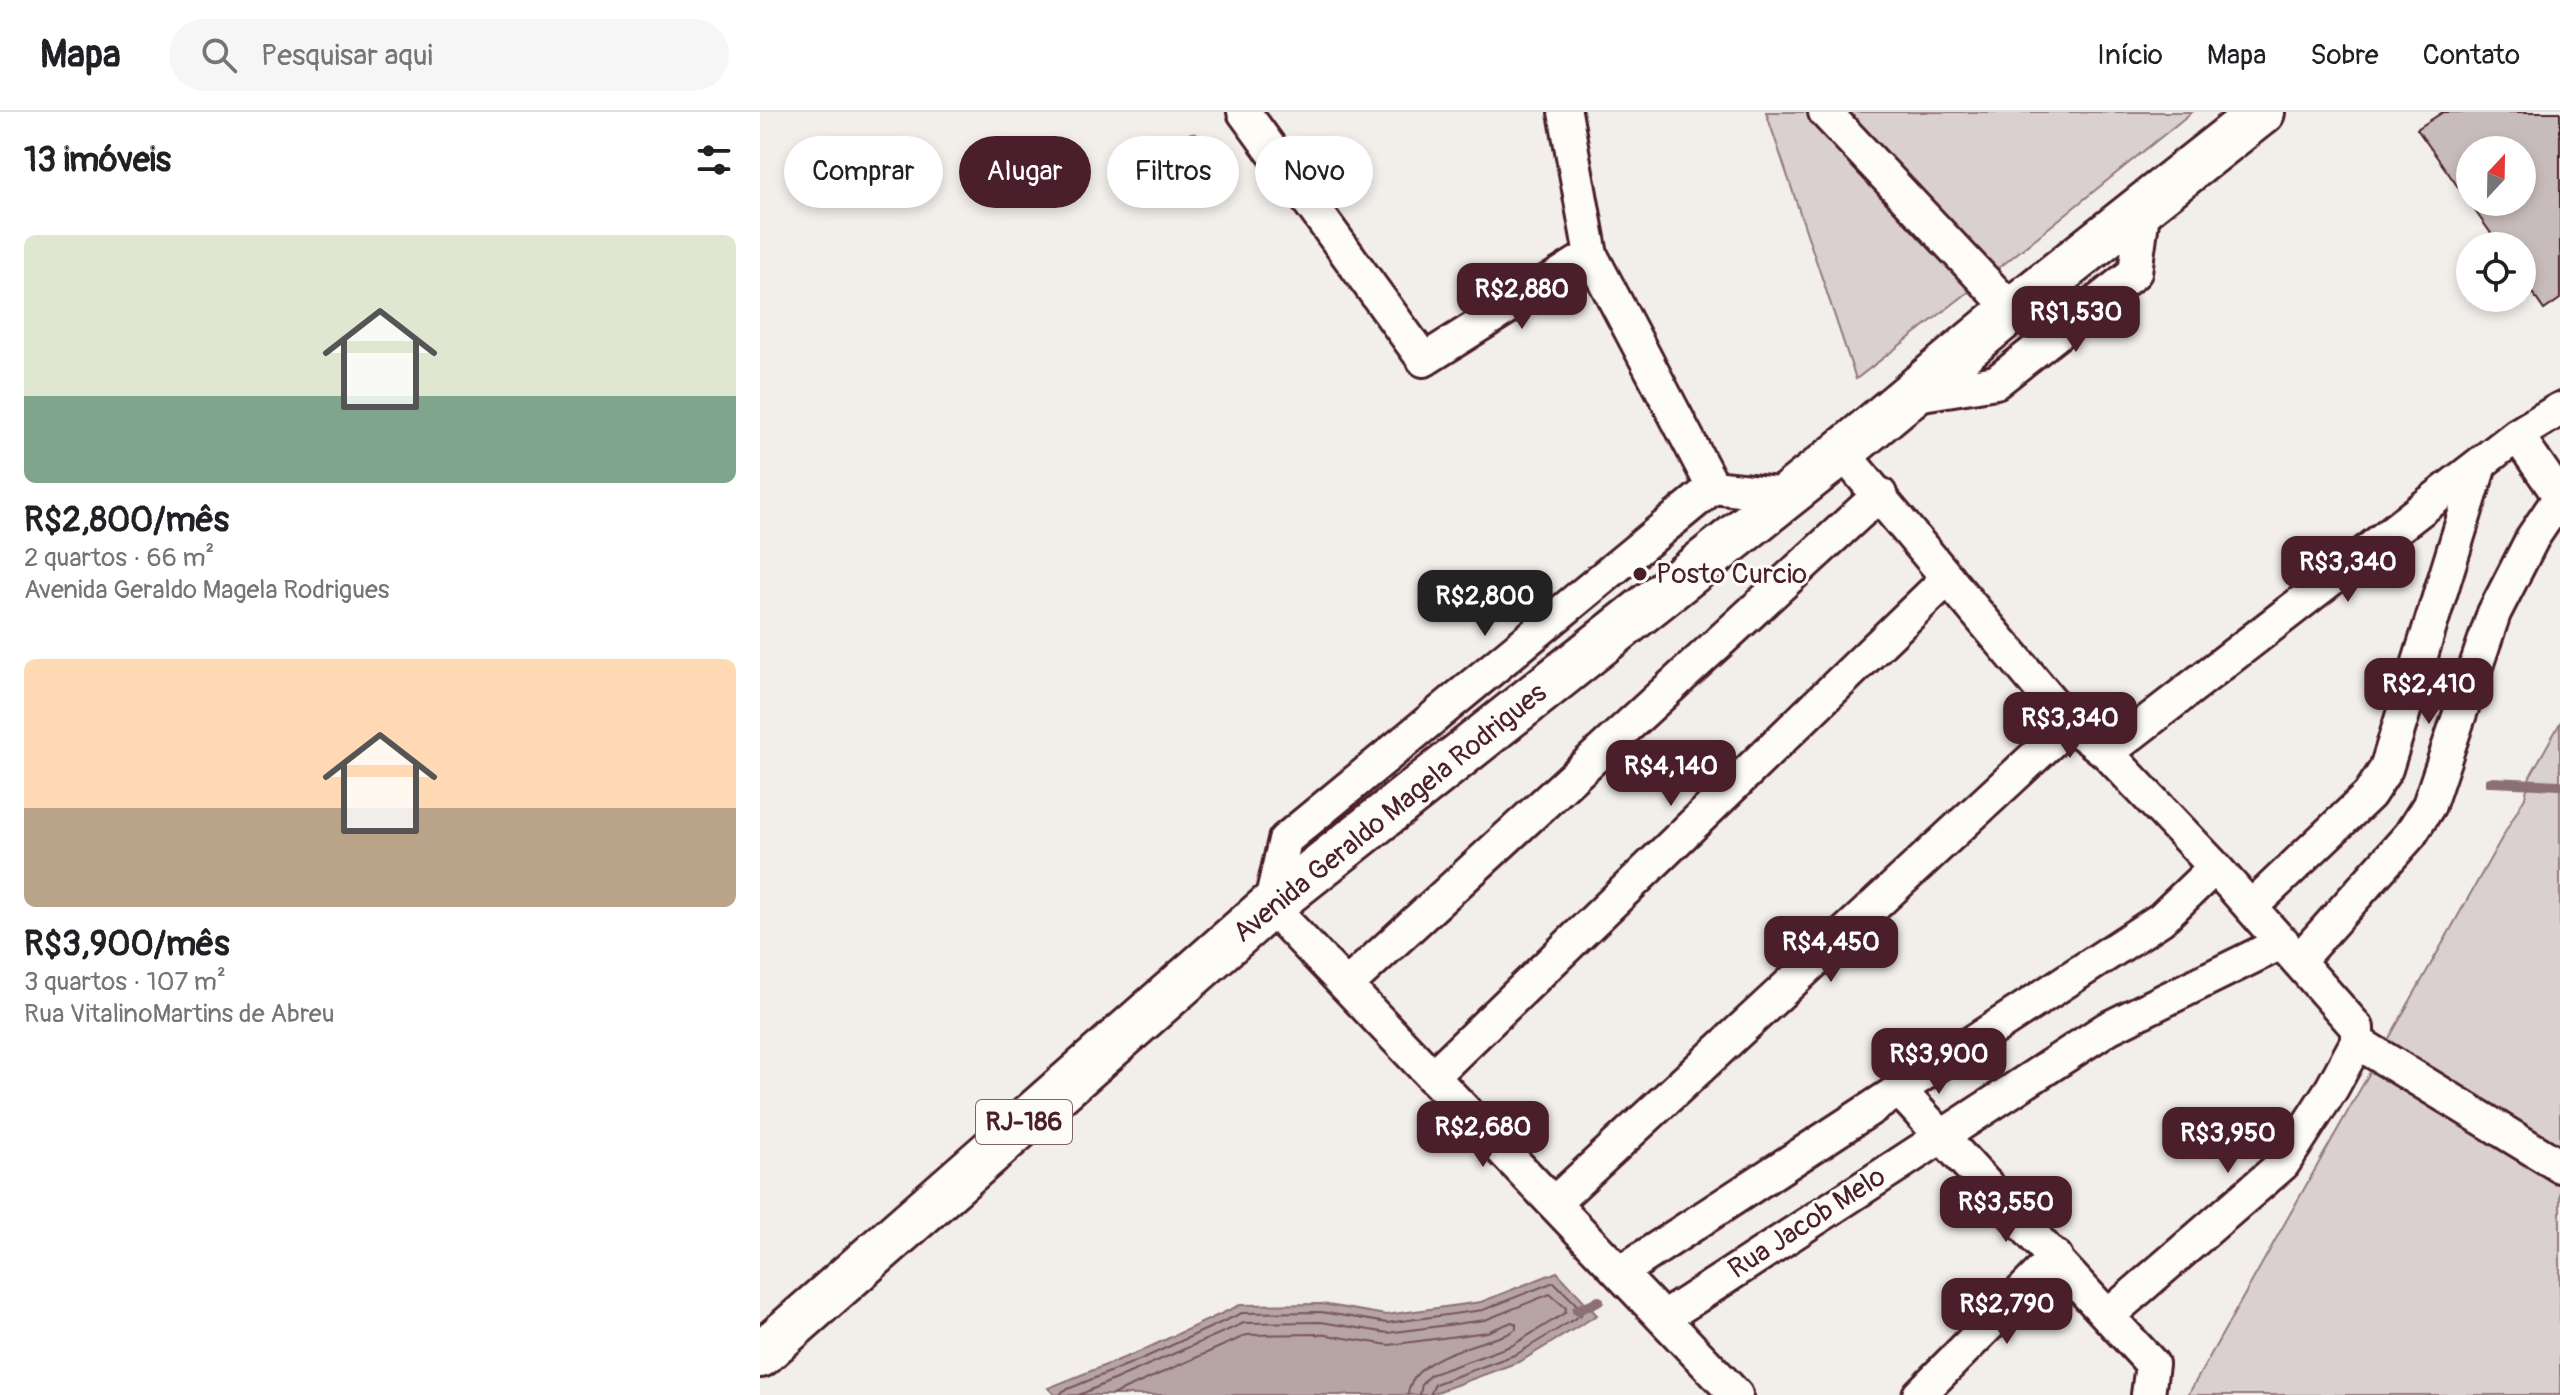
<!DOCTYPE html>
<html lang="pt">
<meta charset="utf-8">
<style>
body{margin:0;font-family:Pangolin,sans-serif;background:#f6f6f6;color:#202124;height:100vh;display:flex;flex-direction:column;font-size:30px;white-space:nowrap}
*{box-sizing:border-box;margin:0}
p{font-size:26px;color:#757577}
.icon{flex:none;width:44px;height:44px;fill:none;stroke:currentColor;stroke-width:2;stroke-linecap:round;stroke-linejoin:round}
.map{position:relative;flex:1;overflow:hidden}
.details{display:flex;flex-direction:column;background:#fff;width:760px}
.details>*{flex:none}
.top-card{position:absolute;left:24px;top:24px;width:760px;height:72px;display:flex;gap:16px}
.needle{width:52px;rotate:22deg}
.buttons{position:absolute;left:1696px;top:24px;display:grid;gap:16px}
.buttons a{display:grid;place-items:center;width:80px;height:80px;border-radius:50%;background:#fff;box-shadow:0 4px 12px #0003;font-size:40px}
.price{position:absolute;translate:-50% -68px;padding:0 18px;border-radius:16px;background:#4a1f2b;color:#fff;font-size:26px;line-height:52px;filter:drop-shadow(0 2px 4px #0008)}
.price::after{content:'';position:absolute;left:50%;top:48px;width:24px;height:18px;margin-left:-12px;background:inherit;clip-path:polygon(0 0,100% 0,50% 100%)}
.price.selected{background:#222;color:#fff}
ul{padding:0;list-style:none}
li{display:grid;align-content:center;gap:16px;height:424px;padding:0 24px}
li span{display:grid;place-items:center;height:248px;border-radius:12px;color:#555}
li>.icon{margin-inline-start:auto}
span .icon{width:144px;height:144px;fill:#fffc;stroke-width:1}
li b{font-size:34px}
h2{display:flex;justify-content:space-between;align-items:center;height:96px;padding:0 24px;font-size:34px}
.pill{padding:0 28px;border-radius:36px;background:#fff;box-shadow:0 4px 12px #0003;font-size:28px;line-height:72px}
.pill.selected{background:#4a1f2b;color:#fff}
header{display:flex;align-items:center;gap:48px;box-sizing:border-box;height:112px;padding:0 40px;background:#fff;border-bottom:2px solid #e0e0e0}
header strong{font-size:38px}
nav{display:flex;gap:44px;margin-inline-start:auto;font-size:28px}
.search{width:560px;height:72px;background:#f6f6f6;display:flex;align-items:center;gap:20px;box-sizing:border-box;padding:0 28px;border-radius:44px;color:#757577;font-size:30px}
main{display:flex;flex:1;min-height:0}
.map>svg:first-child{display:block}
</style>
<header>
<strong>Mapa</strong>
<div class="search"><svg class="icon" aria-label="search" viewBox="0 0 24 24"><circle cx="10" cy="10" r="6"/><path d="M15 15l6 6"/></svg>Pesquisar aqui</div>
<nav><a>Início</a><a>Mapa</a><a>Sobre</a><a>Contato</a></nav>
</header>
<main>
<section class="details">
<h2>13 imóveis<svg class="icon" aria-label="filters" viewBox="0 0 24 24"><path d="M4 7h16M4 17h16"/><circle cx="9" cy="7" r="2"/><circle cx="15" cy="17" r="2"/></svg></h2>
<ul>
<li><span style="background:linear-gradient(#dfe7d0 65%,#7fa58c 0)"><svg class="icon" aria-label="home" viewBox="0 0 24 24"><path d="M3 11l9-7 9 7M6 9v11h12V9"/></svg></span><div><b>R$2,800/mês</b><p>2 quartos · 66 m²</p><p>Avenida Geraldo Magela Rodrigues</p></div></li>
<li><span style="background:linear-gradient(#ffd9b3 60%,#b9a48a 0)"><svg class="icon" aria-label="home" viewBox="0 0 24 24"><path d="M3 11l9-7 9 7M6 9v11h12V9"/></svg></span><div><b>R$3,900/mês</b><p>3 quartos · 107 m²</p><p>Rua VitalinoMartins de Abreu</p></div></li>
</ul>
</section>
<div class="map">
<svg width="1800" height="1283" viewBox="0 0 1800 1283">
<rect width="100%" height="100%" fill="#f2efeb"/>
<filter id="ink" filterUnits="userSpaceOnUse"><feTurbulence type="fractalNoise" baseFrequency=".0125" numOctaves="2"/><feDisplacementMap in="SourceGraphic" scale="16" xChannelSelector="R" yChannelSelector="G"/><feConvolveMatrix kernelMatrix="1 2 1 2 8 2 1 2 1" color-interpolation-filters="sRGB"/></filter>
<g filter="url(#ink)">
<path fill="#d9d0cf" stroke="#92787d" stroke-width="2" d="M1006,0H1432L1224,168L1096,267Z
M1800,611V1283H1428L1765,685L1770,664Z"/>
<path fill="#b7a5a6" stroke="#8b6f75" stroke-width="2" d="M797,1160L837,1203L761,1249L669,1283H295L288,1276L381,1239L480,1193L562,1192L626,1203L721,1190Z"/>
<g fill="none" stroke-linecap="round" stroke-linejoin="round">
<path stroke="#76555c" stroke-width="2" d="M300,1283L303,1279L384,1246L482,1201L561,1200L627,1211L723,1198L794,1170L822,1198L821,1203L757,1242L675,1272L670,1283
M319,1283L484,1211L561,1210L628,1221L725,1208L790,1182L806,1196L805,1201L753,1233L670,1263L662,1272L660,1283
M352,1283L487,1223L560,1222L629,1233L727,1220L752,1210L756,1212V1217L748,1222C717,1233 650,1245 648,1283"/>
<path stroke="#8b6f75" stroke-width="10" d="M432,25L471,44
M1730,670L1800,673
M817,1198L839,1189"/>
</g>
<path fill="#c8bbbb" stroke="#4a1f2b" stroke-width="2" fill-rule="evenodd" d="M1683,0H1800V187L1784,198L1762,166V134H1740L1657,17ZM1710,38H1762V90H1710Z"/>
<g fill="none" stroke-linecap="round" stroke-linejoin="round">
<defs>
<path id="minor" d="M484,0L664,248L831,143
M805,0L831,143L953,375
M1065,0L1252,198
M1150,284L1236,270L1375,160L1384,94
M1757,323L1800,385
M1082,340L1310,612L1347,641L1455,755L1597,916V930L1572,976L1523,1052L1349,1203
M1347,641L1757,323L1800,297
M1491,795L1609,683L1626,657L1719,356
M1539,848L1650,723L1669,693L1734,501L1773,425L1800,385
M586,874L1120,382
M1597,930L1800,1054
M672,965L1188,466
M1138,977L1392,1252L1388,1283
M794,1091L1310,612
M861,1160L1401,807L1455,755
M905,1205L1348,916L1523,830
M976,1283L510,794L525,728L953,375L1027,383
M1159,1283L1296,1145"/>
<path id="highway" d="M0,1243L510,794L1082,340L1252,198L1502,0"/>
</defs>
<use href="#minor" stroke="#4a1f2b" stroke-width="38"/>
<use href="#highway" stroke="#4a1f2b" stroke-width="50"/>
<use href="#minor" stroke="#fdfcf7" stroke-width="32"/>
<use href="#highway" stroke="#fdfcf7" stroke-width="44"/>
</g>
</g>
<circle fill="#4a1f2b" stroke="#fdfcf7" stroke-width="3" cx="880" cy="462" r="8"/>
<g text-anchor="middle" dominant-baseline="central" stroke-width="6" stroke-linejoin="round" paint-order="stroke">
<rect fill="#fdfcf7" stroke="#806168" stroke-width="2" x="216" y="988" width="96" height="44" rx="6"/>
<g font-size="26" font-weight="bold" fill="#4a1f2b">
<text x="264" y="1010">RJ-186</text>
</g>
<g font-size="28" fill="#4a1f2b" stroke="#fdfcf7" text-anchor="start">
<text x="896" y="462">Posto Curcio</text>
</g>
<g font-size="28" fill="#4a1f2b" stroke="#fdfcf7">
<text transform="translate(630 701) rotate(-39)">Avenida Geraldo Magela Rodrigues</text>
<text transform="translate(1047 1111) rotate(-33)">Rua Jacob Melo</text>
</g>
</g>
</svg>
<div class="buttons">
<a><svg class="needle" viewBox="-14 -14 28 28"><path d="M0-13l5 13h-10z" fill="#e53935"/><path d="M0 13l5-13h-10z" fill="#757577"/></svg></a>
<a><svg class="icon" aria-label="locate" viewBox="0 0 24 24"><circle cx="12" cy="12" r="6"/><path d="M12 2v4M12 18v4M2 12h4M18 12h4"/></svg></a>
</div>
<b class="price" style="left:762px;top:219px">R$2,880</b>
<b class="price" style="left:1316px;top:242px">R$1,530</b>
<b class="price" style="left:1588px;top:492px">R$3,340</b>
<b class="price selected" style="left:725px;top:526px">R$2,800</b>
<b class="price" style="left:1669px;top:614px">R$2,410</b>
<b class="price" style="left:1310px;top:648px">R$3,340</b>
<b class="price" style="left:911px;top:696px">R$4,140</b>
<b class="price" style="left:1071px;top:872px">R$4,450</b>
<b class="price" style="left:1179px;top:984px">R$3,900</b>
<b class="price" style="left:723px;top:1057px">R$2,680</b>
<b class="price" style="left:1468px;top:1063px">R$3,950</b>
<b class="price" style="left:1246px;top:1132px">R$3,550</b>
<b class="price" style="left:1247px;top:1234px">R$2,790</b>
<div class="top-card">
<a class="pill">Comprar</a>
<a class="pill selected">Alugar</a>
<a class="pill">Filtros</a>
<a class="pill">Novo</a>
</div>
</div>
</main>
